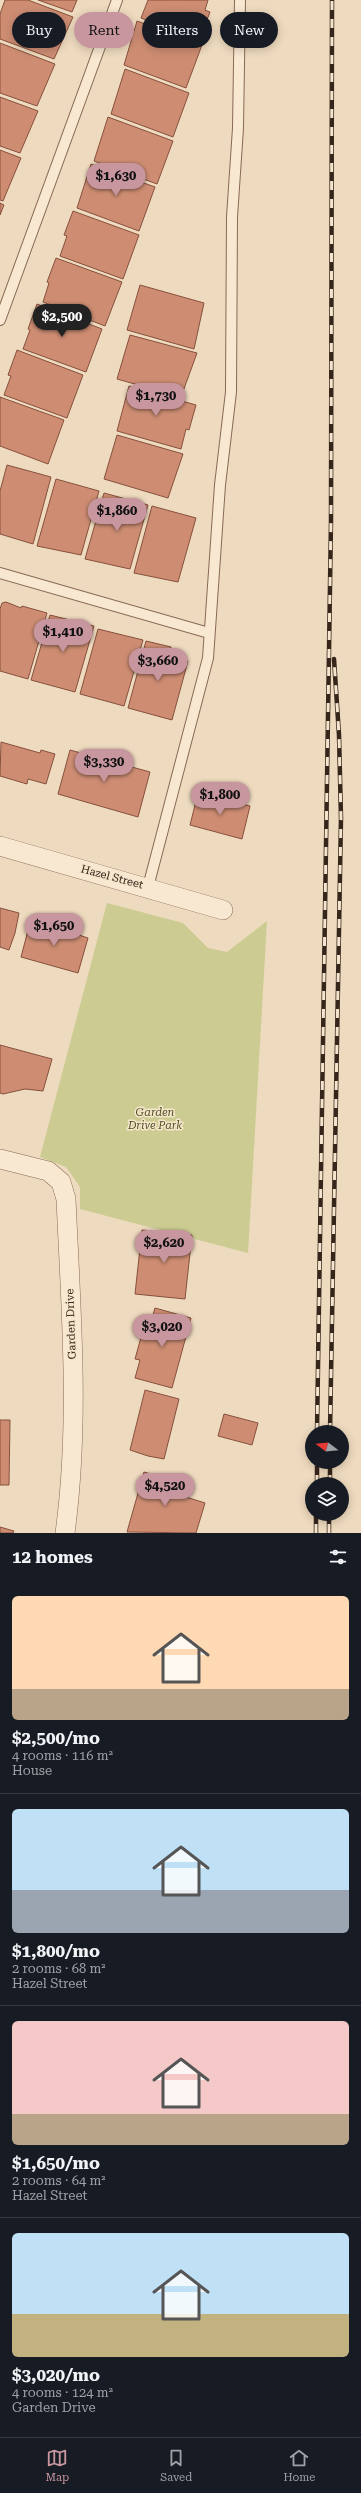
<!DOCTYPE html>
<meta charset="utf-8">
<style>
body{margin:0;font-family:"Roboto Serif",serif;background:#242831;color:#f1f3f6;height:100vh;display:flex;flex-direction:column;font-size:15px;white-space:nowrap}
*{box-sizing:border-box;margin:0}
p{font-size:13px;color:#9ea1a6}
.icon{flex:none;width:22px;height:22px;fill:none;stroke:currentColor;stroke-width:2;stroke-linecap:round;stroke-linejoin:round}
.map{position:relative;height:1533px;overflow:hidden}
.panel{display:flex;flex-direction:column;background:#171b24;flex:1}
.panel>*{flex:none}
.top-card{position:absolute;left:12px;top:12px;width:337px;height:36px;display:flex;gap:8px}
.needle{width:26px;rotate:286deg}
.fabs{position:absolute;left:305px;top:1425px;display:grid;gap:8px}
.fabs a{display:grid;place-items:center;width:44px;height:44px;border-radius:50%;background:#171b24;box-shadow:0 2px 10px #0003;font-size:20px}
.price{position:absolute;translate:-50% -34px;padding:0 9px;border-radius:14px;background:#c8969f;color:#111;font-size:13px;line-height:26px;filter:drop-shadow(0 1px 2px #0008)}
.price::after{content:'';position:absolute;left:50%;top:24px;width:12px;height:9px;margin-left:-6px;background:inherit;clip-path:polygon(0 0,100% 0,50% 100%)}
.price.selected{background:#222;color:#fff}
ul{padding:0;list-style:none}
li{display:grid;align-content:center;gap:8px;height:212px;padding:0 12px}
li+li{border-top:1px solid #363941}
li span{display:grid;place-items:center;height:124px;border-radius:6px;color:#555}
li>.icon{margin-inline-start:auto}
span .icon{width:72px;height:72px;fill:#fffc;stroke-width:1}
li b{font-size:17px}
h2{display:flex;justify-content:space-between;align-items:center;height:48px;padding:0 12px;font-size:17px}
.pill{padding:0 14px;border-radius:18px;background:#171b24;box-shadow:0 2px 10px #0003;font-size:14px;line-height:36px}
.pill.selected{background:#c8969f;color:#111}
.menu{display:flex;justify-content:space-around;align-items:center;height:56px;border-top:1px solid #363941;background:#171b24;font-size:11px;color:#9ea1a6}
.menu a{display:grid;justify-items:center;gap:2px}
.menu .selected{color:#c8969f}
.map>svg:first-child{display:block}
</style>
<div class="map">
<svg width="361" height="1533" viewBox="0 0 361 1533">
<rect width="100%" height="100%" fill="#eedabe"/>
<path fill="#cccc92" d="M107,903L183,923L208,948L227,952L267,921L248,1253L80,1209V1187L66,1167L40,1157Z"/>
<path fill="#ce8d73" stroke="#86503c" d="M5,0H28L73,17L54,59L0,39V14Z
M38,0H77L72,12Z
M148,0H208L205,10L210,12L207,20L210,21L202,41L141,18Z
M137,21L202,45L186,88L124,65Z
M0,43L55,64L37,106L0,93Z
M125,69L189,93L173,137L111,114Z
M0,97L38,111L20,153L0,146Z
M108,117L173,141L157,184L94,161Z
M0,150L21,158L3,201L0,200Z
M91,164L155,187L139,231L77,208Z
M0,203L4,205L0,215Z
M73,211L139,235L123,279L60,256L67,236L64,235Z
M56,258L122,282L105,326L43,302L49,283L47,282Z
M140,285L204,303L194,349L127,330Z
M37,304L102,329L86,372L23,349L30,330L28,329Z
M130,335L197,353L181,397L117,379Z
M17,350L83,375L67,418L4,395L11,376L8,375Z
M129,386L196,405L189,430L186,429L181,449L117,431Z
M0,397L64,420L48,464L0,446Z
M117,435L183,454L168,498L104,479Z
M7,465L51,477L33,544L0,534V491Z
M56,479L99,491L81,555L37,546Z
M104,493L148,505L130,569L85,559Z
M152,506L196,518L178,582L134,573Z
M6,602L21,608L22,606L47,613L28,679L0,671V609L2,603Z
M50,615L94,626L75,692L31,680Z
M98,629L143,640L124,706L80,694Z
M146,641L171,647L169,656L188,661L172,720L128,708Z
M1,742L40,753L41,750L55,754L46,784L28,779L27,784L0,776Z
M70,750L150,772L138,817L58,794Z
M198,793L250,806L242,839L190,825Z
M0,908L19,913L15,933L9,950L0,947Z
M31,919L88,938L78,973L21,957Z
M0,1045L52,1059L43,1091L25,1089L3,1094L0,1093Z
M142,1230L192,1235L185,1299L135,1294Z
M155,1308L191,1318L172,1388L135,1378L140,1360L135,1359L145,1323L150,1325Z
M145,1390L179,1399L164,1459L148,1456L130,1450Z
M224,1414L258,1423L252,1445L218,1436Z
M0,1420H10L9,1485H0Z
M144,1472L190,1485L186,1497L205,1503L196,1533L127,1532Z
M0,1527L14,1531L13,1533H0Z"/>
<g fill="none" stroke-linecap="round" stroke-linejoin="round">
<defs>
<path id="lane" d="M0,320L117,0
M0,573L209,633
M148,887L208,658L220,485L231,392L232,217L238,128L240,0"/>
<path id="street" d="M0,846L223,910
M0,1159L48,1171L61,1182L66,1199C71,1310 80,1423 65,1533"/>
</defs>
<use href="#lane" stroke="#876a56" stroke-width="12"/>
<use href="#street" stroke="#876a56" stroke-width="20"/>
<use href="#lane" stroke="#f9e8d1" stroke-width="10"/>
<use href="#street" stroke="#f9e8d1" stroke-width="19"/>
<defs>
<path id="rail" d="M317,1432L331,521L332,0
M330,1432L341,818L339,735L334,659
M317,1484V1462
M330,1484V1462
M316,1533V1514
M329,1533V1514"/>
</defs>
<use href="#rail" stroke="#36251b" stroke-width="4.5"/>
<use href="#rail" stroke="#f6e5cd" stroke-width="3" stroke-dasharray="9" stroke-linecap="butt"/>
</g>
<g text-anchor="middle" dominant-baseline="central" stroke-width="3" stroke-linejoin="round" paint-order="stroke">
<g font-size="11" fill="#36251b" stroke="#f6e5cd">
<text transform="translate(112 877) rotate(15)">Hazel Street</text>
<text transform="translate(71 1324) rotate(-92)">Garden Drive</text>
</g>
<g font-size="11" font-style="italic" fill="#4d5322" stroke="#f6e5cd">
<text x="155" y="1112">Garden<tspan x="155" dy="13">Drive Park</tspan></text>
</g>
</g>
</svg>
<div class="fabs">
<a><svg class="needle" viewBox="-14 -14 28 28"><path d="M0-13l5 13h-10z" fill="#e53935"/><path d="M0 13l5-13h-10z" fill="#9ea1a6"/></svg></a>
<a><svg class="icon" aria-label="layers" viewBox="0 0 24 24"><path d="M12 4l9 5-9 5-9-5zM3 14l9 5 9-5"/></svg></a>
</div>
<b class="price" style="left:116px;top:197px">$1,630</b>
<b class="price selected" style="left:62px;top:338px">$2,500</b>
<b class="price" style="left:156px;top:417px">$1,730</b>
<b class="price" style="left:117px;top:532px">$1,860</b>
<b class="price" style="left:63px;top:653px">$1,410</b>
<b class="price" style="left:158px;top:682px">$3,660</b>
<b class="price" style="left:104px;top:783px">$3,330</b>
<b class="price" style="left:220px;top:816px">$1,800</b>
<b class="price" style="left:54px;top:947px">$1,650</b>
<b class="price" style="left:164px;top:1264px">$2,620</b>
<b class="price" style="left:162px;top:1348px">$3,020</b>
<b class="price" style="left:165px;top:1507px">$4,520</b>
<div class="top-card">
<a class="pill">Buy</a>
<a class="pill selected">Rent</a>
<a class="pill">Filters</a>
<a class="pill">New</a>
</div>
</div>
<section class="panel">
<h2>12 homes<svg class="icon" aria-label="filters" viewBox="0 0 24 24"><path d="M4 7h16M4 17h16"/><circle cx="9" cy="7" r="2"/><circle cx="15" cy="17" r="2"/></svg></h2>
<ul>
<li><span style="background:linear-gradient(#ffd9b3 75%,#b9a48a 0)"><svg class="icon" aria-label="home" viewBox="0 0 24 24"><path d="M3 11l9-7 9 7M6 9v11h12V9"/></svg></span><div><b>$2,500/mo</b><p>4 rooms · 116 m²</p><p>House</p></div></li>
<li><span style="background:linear-gradient(#bfe0f5 65%,#9aa5b1 0)"><svg class="icon" aria-label="home" viewBox="0 0 24 24"><path d="M3 11l9-7 9 7M6 9v11h12V9"/></svg></span><div><b>$1,800/mo</b><p>2 rooms · 68 m²</p><p>Hazel Street</p></div></li>
<li><span style="background:linear-gradient(#f6c9c9 75%,#b9a48a 0)"><svg class="icon" aria-label="home" viewBox="0 0 24 24"><path d="M3 11l9-7 9 7M6 9v11h12V9"/></svg></span><div><b>$1,650/mo</b><p>2 rooms · 64 m²</p><p>Hazel Street</p></div></li>
<li><span style="background:linear-gradient(#bfe0f5 65%,#c2b280 0)"><svg class="icon" aria-label="home" viewBox="0 0 24 24"><path d="M3 11l9-7 9 7M6 9v11h12V9"/></svg></span><div><b>$3,020/mo</b><p>4 rooms · 124 m²</p><p>Garden Drive</p></div></li>
</ul>
</section>
<nav class="menu">
<a class="selected"><svg class="icon" aria-label="map" viewBox="0 0 24 24"><path d="M3 6l6-2 6 2 6-2v14l-6 2-6-2-6 2zM9 4v14M15 6v14"/></svg>Map</a>
<a><svg class="icon" aria-label="saved" viewBox="0 0 24 24"><path d="M7 4h10v16l-5-4-5 4z"/></svg>Saved</a>
<a><svg class="icon" aria-label="home" viewBox="0 0 24 24"><path d="M3 11l9-7 9 7M6 9v11h12V9"/></svg>Home</a>
</nav>
